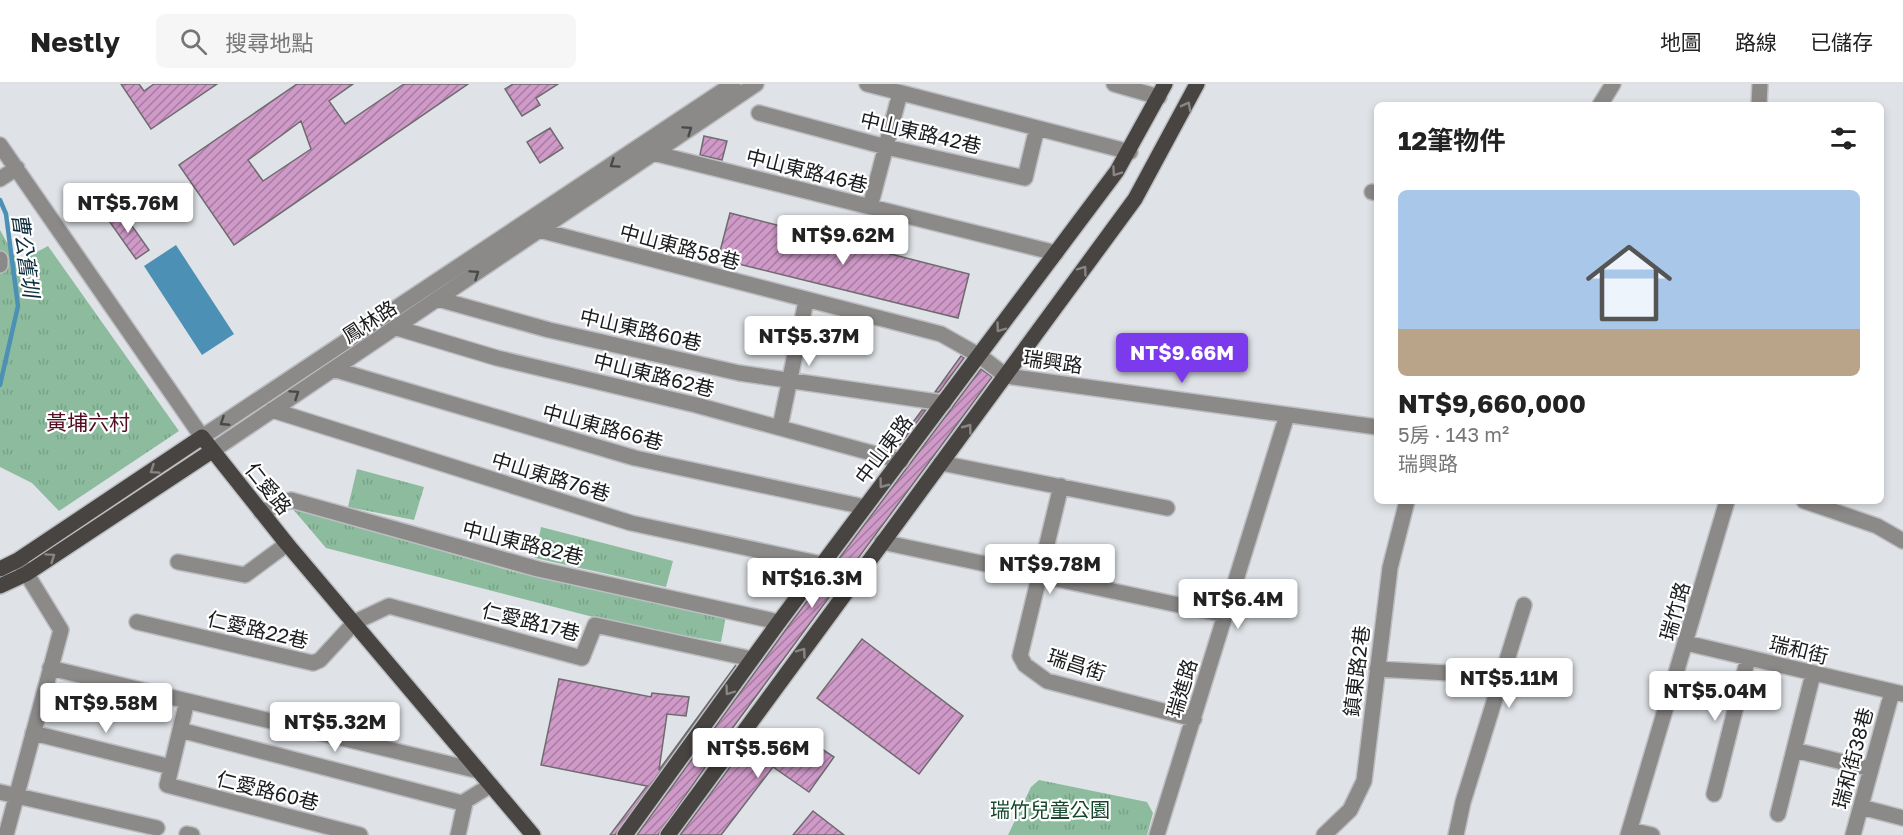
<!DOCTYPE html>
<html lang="zh-TW">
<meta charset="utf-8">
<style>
body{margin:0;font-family:"Golos Text","Noto Sans TC",sans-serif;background:#f6f6f6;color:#222;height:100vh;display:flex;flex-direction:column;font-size:22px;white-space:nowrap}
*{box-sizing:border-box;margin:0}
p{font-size:20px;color:#767676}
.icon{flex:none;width:33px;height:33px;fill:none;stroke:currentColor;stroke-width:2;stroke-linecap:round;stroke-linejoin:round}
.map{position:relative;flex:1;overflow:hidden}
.details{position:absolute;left:1374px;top:18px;width:510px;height:402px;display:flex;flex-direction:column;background:#fff;border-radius:9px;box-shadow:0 3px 9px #0003}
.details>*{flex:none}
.price{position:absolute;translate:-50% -51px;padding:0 14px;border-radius:6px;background:#fff;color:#222;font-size:20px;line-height:39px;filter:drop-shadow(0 2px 3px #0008)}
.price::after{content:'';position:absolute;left:50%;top:36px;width:18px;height:14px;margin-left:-9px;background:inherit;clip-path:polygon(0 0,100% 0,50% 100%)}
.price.active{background:#7c3aed;color:#fff}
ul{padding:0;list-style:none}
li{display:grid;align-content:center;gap:12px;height:318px;padding:0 24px}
li span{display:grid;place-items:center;height:186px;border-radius:9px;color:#555}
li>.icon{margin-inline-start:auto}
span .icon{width:108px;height:108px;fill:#fffc;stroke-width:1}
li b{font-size:26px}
h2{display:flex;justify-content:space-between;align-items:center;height:72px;padding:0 24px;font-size:26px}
header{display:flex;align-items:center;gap:36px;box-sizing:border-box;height:84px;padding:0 30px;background:#fff;border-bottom:2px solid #e0e0e0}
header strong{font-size:28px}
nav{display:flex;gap:33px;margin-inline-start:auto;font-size:21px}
.search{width:420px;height:54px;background:#f6f6f6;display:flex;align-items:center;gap:15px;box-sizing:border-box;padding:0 21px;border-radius:9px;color:#767676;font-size:22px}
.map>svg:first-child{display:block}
</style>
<header>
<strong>Nestly</strong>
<div class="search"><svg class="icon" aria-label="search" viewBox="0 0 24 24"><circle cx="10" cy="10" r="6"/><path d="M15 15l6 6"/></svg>搜尋地點</div>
<nav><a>地圖</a><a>路線</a><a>已儲存</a></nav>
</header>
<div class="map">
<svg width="1903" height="751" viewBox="0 0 1903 751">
<defs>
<pattern id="grass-tufts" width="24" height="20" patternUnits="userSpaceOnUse" patternTransform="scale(1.5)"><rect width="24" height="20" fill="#8cbc9d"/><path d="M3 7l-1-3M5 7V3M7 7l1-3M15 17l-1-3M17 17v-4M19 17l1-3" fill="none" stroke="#78a187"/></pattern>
<pattern id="building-hatch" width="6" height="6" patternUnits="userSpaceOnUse" patternTransform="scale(1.5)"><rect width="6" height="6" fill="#cf99c8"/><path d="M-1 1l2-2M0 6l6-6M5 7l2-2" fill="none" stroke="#a77ca2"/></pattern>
</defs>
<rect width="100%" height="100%" fill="#dfe2e6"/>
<path fill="url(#grass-tufts)" d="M0,146L18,178L48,162L179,347L59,427L32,399L0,383Z
M357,385L424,403L414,436L348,423Z
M292,424L514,488L726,532L721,558L628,542L326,464Z
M541,443L673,477L666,503L535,474Z
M1039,696L1147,718L1153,729L1147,751H1008L1031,703Z"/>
<path fill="#4c90b6" d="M176,161L234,250L202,271L144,182Z"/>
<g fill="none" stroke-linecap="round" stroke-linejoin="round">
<path stroke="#4c90b6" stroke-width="4.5" d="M0,116L6,130L18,222L0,301"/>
</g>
<path fill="url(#building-hatch)" stroke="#6e6b6e" stroke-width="1.5" fill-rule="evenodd" d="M121,0H139L144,7L154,0H217L151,45Z
M297,0H353L329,17L345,40L404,0H468L234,161L179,81ZM301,37L311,65L263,97L248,76Z
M513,0H558L536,14L540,21L522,32L505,5Z
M550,44L563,64L540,79L527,58Z
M704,52L727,57L722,76L700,71Z
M120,125L149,166L136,175L107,134Z
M730,129L969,190L958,234L718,175Z
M961,272L964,274L939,308H935Z
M981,285L992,293L731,646L658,751H637L787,544Z
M922,326H926L896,366L893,365Z
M862,555L963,632L919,690L817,614Z
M736,581L615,751H610L647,702L541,681L559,595L651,613L652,609L689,613L686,632L667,630L659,686Z
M802,652L834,673L809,708L773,683L721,751H680L750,656Z
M813,727L844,751H793Z"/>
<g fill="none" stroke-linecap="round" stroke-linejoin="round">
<defs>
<path id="minor" d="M867,0L1130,68
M1114,0L1159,13
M1600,21L1613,0
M1759,21L1760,0
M759,29L886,63L1025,94L1037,44
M0,61L202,353L733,0
M653,69L1056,169
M0,95L17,84
M1372,108L1377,109
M870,123L900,9
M539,146L941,250L980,272L1006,292L1377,343
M0,175V181
M438,215L549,246L739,289L944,319
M397,244L497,274L696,321L901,377
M333,285L635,374L865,423
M272,326L631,439L822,480
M780,343L806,217
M212,367L756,0
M941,379L1167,424
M1061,402L1020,572L1025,581L1047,597L1194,635
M1804,417L1877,442L1903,457
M261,428L291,416L538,485L779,538
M882,458L1226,531
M178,478L245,491L287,460
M137,538L313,579L320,576L355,538L389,522L582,574L595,541L752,575
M1686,559L1903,610
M50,584L479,687
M1377,585L1502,592
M187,617L167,701L360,751
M180,646L462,719L491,701
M33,649L171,683
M1794,666L1871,685
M0,708L157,744
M1714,710L1748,574
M1861,723L1903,734
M1778,730L1813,590
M1630,746L1652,751
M187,750L192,751
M6,751L61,546L20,479
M458,751L465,719
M1157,751L1287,331
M1324,751L1350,726L1364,697L1390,484L1407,417
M1456,751L1463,718L1524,521
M1628,751L1727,417
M1853,751L1892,608"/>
<path id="major" d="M0,485L18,476L202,353L287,460L533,751
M0,502L26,490L212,367
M625,751L779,538L1117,87L1165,0
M668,751L1135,115L1197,0"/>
</defs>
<use href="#minor" stroke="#bcbec2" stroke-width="18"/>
<use href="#major" stroke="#bcbec2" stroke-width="18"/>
<use href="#minor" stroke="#8c8a89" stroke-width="15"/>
<use href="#major" stroke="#484442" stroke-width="15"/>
</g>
<defs><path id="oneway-chevron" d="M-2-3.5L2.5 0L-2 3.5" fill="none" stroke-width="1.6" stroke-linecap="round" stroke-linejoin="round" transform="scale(1.5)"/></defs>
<g stroke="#888584">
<use href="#oneway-chevron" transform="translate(1187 22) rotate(-62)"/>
<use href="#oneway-chevron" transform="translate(1116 88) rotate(125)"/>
<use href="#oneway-chevron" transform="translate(1083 186) rotate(-54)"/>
<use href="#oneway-chevron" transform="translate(1000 244) rotate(126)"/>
<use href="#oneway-chevron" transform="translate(968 344) rotate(-53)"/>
<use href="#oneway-chevron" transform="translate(154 386) rotate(146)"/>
<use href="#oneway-chevron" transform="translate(883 400) rotate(127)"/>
<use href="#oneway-chevron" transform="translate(51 473) rotate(-34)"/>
<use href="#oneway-chevron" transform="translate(802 568) rotate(-54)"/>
<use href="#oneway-chevron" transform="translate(729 607) rotate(126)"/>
</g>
<g stroke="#484849">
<use href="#oneway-chevron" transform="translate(688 46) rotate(-34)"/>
<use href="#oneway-chevron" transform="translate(614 80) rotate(146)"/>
<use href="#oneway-chevron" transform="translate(475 190) rotate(-34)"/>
<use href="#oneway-chevron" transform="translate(295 310) rotate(-34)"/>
<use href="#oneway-chevron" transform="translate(224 338) rotate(147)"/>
</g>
<g text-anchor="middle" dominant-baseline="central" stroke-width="4.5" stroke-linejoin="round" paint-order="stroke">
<g font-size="20" fill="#1b1c1e" stroke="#fff">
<text transform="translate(921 48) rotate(13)">中山東路42巷</text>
<text transform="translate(807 86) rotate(14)">中山東路46巷</text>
<text transform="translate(680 162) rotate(15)">中山東路58巷</text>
<text transform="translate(369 237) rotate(-33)">鳳林路</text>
<text transform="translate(641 245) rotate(13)">中山東路60巷</text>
<text transform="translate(1053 277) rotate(8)">瑞興路</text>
<text transform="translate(654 290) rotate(14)">中山東路62巷</text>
<text transform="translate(603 342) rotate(15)">中山東路66巷</text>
<text transform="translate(883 365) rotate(-53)">中山東路</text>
<text transform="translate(551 392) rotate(17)">中山東路76巷</text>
<text transform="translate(269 404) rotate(51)">仁愛路</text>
<text transform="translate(523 458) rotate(14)">中山東路82巷</text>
<text transform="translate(1674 527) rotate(-74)">瑞竹路</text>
<text transform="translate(531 537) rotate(14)">仁愛路17巷</text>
<text transform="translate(258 545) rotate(13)">仁愛路22巷</text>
<text transform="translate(1799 565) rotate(14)">瑞和街</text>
<text transform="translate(1077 580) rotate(18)">瑞昌街</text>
<text transform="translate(1356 587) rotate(-83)">鎮東路2巷</text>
<text transform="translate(1181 604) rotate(-73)">瑞進路</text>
<text transform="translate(1852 674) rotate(-75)">瑞和街38巷</text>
<text transform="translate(268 706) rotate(14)">仁愛路60巷</text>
</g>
<g font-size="20" fill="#15482d" stroke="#fff">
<text x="1050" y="725">瑞竹兒童公園</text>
</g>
<g font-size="21" font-style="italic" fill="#0e2d3e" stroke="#fff">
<text transform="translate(26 171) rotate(82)">曹公舊圳</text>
</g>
<g font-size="21" fill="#530e22" stroke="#fff">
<text x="88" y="338">黃埔六村</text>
</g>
</g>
</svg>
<b class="price" style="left:128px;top:150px">NT$5.76M</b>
<b class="price" style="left:843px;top:182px">NT$9.62M</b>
<b class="price" style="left:809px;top:283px">NT$5.37M</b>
<b class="price active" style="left:1182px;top:300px">NT$9.66M</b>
<b class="price" style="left:1050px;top:511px">NT$9.78M</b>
<b class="price" style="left:812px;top:525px">NT$16.3M</b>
<b class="price" style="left:1238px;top:546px">NT$6.4M</b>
<b class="price" style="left:1509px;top:625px">NT$5.11M</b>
<b class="price" style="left:1715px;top:638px">NT$5.04M</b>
<b class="price" style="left:106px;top:650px">NT$9.58M</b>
<b class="price" style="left:335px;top:669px">NT$5.32M</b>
<b class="price" style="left:758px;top:695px">NT$5.56M</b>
<section class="details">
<h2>12筆物件<svg class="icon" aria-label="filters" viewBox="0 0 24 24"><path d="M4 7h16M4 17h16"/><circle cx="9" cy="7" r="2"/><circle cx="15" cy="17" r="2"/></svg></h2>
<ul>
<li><span style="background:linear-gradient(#a9c7e8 75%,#b9a48a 0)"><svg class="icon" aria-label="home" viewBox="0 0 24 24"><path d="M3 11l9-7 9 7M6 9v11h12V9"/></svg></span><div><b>NT$9,660,000</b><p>5房 · 143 m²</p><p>瑞興路</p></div></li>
</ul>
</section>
</div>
